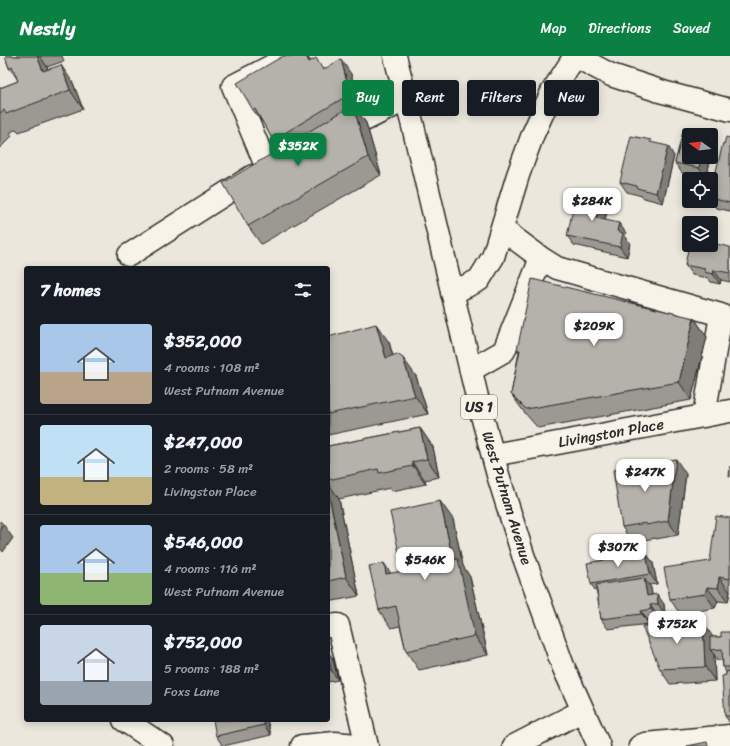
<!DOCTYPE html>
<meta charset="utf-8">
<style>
body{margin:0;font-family:Sriracha,sans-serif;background:#242831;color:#f1f3f6;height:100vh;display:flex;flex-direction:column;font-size:15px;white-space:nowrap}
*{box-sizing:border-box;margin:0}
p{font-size:13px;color:#9ea1a6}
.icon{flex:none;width:22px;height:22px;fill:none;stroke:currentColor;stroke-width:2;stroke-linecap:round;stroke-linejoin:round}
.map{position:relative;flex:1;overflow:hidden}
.details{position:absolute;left:24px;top:210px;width:306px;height:456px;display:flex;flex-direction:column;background:#171b24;border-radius:4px;box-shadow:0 2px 10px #0003}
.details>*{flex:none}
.top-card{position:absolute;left:342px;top:24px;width:328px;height:36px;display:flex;gap:8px}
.needle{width:26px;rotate:285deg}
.buttons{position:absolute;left:682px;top:72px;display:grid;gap:8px}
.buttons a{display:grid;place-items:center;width:36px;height:36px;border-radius:4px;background:#171b24;box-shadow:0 2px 10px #0003;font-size:20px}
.price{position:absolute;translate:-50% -34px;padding:0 9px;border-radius:8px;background:#fff;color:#222;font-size:13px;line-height:26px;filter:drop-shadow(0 1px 2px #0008)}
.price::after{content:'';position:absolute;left:50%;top:24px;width:12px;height:9px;margin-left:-6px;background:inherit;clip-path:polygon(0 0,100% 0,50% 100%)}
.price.active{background:#0b8043;color:#fff}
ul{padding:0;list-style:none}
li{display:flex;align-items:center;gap:12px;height:100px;padding:0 16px}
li+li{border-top:1px solid #363941}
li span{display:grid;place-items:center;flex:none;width:112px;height:80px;border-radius:4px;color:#555}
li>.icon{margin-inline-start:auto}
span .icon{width:48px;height:48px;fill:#fffc;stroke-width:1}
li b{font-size:17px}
h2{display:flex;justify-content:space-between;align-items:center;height:48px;padding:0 16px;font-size:17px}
.chip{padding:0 14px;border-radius:4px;background:#171b24;box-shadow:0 2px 10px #0003;font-size:14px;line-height:36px}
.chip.active{background:#0b8043;color:#fff}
header{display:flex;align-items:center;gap:24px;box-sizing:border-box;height:56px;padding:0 20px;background:#0b8043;color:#fff}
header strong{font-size:19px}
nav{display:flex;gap:22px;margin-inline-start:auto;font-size:14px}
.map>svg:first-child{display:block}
</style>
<header>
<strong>Nestly</strong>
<nav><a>Map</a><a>Directions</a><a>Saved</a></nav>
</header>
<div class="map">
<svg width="730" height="690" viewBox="0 0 730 690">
<rect width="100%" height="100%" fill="#ebe7dd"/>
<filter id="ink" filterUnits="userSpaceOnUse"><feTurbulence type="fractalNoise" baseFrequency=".025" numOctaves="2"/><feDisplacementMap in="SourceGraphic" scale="8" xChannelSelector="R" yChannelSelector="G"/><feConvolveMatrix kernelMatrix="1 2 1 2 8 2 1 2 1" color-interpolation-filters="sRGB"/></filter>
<g filter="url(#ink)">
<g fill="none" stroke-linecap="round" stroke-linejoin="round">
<defs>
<path id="minor" d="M575,0L611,19L663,36L730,54
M338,77L407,43
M267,112L233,30L291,0
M129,199L253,120
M541,202L557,212L721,259L704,360
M452,237L479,224L493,201L518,119L533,78L552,36L575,0
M471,314L504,295L541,202L502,173
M493,399L730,355
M328,570L338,569L367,690
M124,664L163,690
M302,690L335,687L367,690
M514,690L582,655
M640,690L645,688L730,680"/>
<path id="major" d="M395,0L413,70L477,341L498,419L523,499L563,610L599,690"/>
</defs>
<use href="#minor" stroke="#2b2b2b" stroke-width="25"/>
<use href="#major" stroke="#2b2b2b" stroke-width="25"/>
<use href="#minor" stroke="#f7f3e8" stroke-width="22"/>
<use href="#major" stroke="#f7f3e8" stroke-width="22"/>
</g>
<path fill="#9c9993" stroke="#2b2b2b" d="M5,0H62L64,5L47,11L48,13L73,27L83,53L19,76L16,73L10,77L12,80L0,92V32L18,25L16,21L9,12Z
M310,6L324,13L351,18L360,53L357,55L366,67L381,119L261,188L248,170L279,93L273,84L264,68L253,54Z
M684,72L707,78L708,79H689V101H711L706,122L682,117L675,107Z
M730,82V155L716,152L711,144V135L724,88Z
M652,87L674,100L663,147L644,142L642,140L627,136L620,126Z
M608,151L605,164L626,177L625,180L630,187L627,201L574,189L567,180Z
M730,191V226L721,224L720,228L711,226L708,222L692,219L685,209Z
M694,262L707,281L691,344L538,372L524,356L511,338L519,296L517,294Z
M328,281L389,286L393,300L416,320L428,358L328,379Z
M420,372L433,391L439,421L425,424L426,428L392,435L390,432L339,443L359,540L328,546V390Z
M686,418L678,479L656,483V482L632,486L622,471Z
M730,462V536L728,546L718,545L715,552L680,558L670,543L710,505Z
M453,463L463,510L470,521L488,599L419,614L406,595L400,570L391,572L379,554L403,515Z
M646,497L653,507L657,528L649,529L651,532L652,539L664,548L665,558L657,559L658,563L648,565L649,568L608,573L601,563L597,537L591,528Z
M730,576V667L725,660L726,616L723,611L722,604H717L714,598L715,625L670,628L660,613L713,581H721Z
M328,596L333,603L338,624L328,626Z
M267,664L271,679L223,690L216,680Z"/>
<path fill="#7f7d78" stroke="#2b2b2b" d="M37,0H40L47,11L56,34L43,15Z
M306,0H307L310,4L319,21Z
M341,3L351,18L360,53L350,38Z
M61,9L73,27L83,53L70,34Z
M353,49L366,67L381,119L368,101Z
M711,84L714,88L711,99Z
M668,90L674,100L663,147L656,137Z
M701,101H711L706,122L699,112Z
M601,141L608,151L603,172L596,162Z
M619,167L626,177L625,180L630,187L627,201L620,191L617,175Z
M714,214L721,224L720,228L713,218Z
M694,262L707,281L691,344L679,326Z
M376,268L389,286L398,320L386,302Z
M403,302L416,320L428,358L415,340Z
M420,372L433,391L439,421L427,403Z
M676,403L686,418L678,479L668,465Z
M412,406L425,424L426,428L413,410Z
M328,427L339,443L359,540L346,521L328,435Z
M440,445L453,463L463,510L470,521L488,599L475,580L453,504Z
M3,468L13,482L3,496L0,492V472Z
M646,497L653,507L657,528L650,518Z
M384,507L396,525L386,518Z
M719,521L730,536L728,546L718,532Z
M644,522L651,532L654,549L647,540Z
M707,531L718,545L715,552L705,538Z
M657,538L664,548L665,558L658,548Z
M650,549L657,559L658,563L651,553Z
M641,555L648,565L649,568L642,558Z
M703,566L713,581V594H710L714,598L715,625L705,611Z
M328,596L333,603L338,624L331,614L328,602Z
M263,664H267L271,679L264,669Z"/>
<path fill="#b5b2ab" stroke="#2b2b2b" d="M5,0H37L43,15L61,9L70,34L6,58L4,54L0,57V32L18,25L12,10L9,12Z
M283,0H306L309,6L316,2L323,14L341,3L350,38L273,84L255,53L253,54L237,27Z
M353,49L368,101L248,170L223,127Z
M684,72L707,78L706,79H689V101H701L699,112L675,107Z
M631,80L651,84L650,86L668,90L656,137L637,132V130L620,126Z
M726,81L730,82V147L711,142V135L723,87L724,88Z
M577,135L601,141L596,162L619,167L617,175L623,177L620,191L567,180Z
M711,187L730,191V217L714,214L713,218L704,216L705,213L685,209L689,189H711Z
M532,223L694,262L679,326L526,353L511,338L520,294H517Z
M376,268L386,302L397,298L403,302L415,340L328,358V281Z
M420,372L427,403L412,406L413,410L379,417L378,413L328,424V390Z
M676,403L668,465L646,469V467L622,471L613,414Z
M730,410V421H729Z
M328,435L346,521L328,525Z
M440,445L453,504L458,503L475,580L406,595L396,550L379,554L369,510L384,507L386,518L403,515L390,456Z
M716,460L730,462V523L719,521L718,532L707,531L705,538L670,543L664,512L710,505Z
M0,465L3,468L0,472Z
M646,497L650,518L591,528L587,507Z
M644,522L647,540L657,538L658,548L650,549L651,553L641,555L642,558L601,563L596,529Z
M703,566L705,611L660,613L642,570Z
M721,576H730V611H723L722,593L710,594V581H721Z
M328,602L331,614L328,615Z
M730,615V660H725L722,620L726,619V616Z
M213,664H263L264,669L216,680Z
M707,686L708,690H687Z"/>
</g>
<g text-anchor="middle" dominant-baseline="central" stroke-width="3.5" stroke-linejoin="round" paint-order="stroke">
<rect fill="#f7f3e8" stroke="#686764" stroke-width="1" x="461" y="339" width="36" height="24" rx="3"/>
<g font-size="14" font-weight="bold" fill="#2b2b2b">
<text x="479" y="351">US 1</text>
</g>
<g font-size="15" fill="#2b2b2b" stroke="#f7f3e8">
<text transform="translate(611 377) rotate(-10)">Livingston Place</text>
<text transform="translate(507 442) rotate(73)">West Putnam Avenue</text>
</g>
</g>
</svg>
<div class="buttons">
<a><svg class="needle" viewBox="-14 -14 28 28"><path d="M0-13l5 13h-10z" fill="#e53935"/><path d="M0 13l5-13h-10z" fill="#9ea1a6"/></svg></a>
<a><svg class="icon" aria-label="locate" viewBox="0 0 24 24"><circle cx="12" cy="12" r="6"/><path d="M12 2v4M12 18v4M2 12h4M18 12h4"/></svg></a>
<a><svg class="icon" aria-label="layers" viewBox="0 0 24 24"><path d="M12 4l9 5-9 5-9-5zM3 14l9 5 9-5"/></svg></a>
</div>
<b class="price active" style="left:298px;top:111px">$352K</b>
<b class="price" style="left:592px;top:166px">$284K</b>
<b class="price" style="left:594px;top:291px">$209K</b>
<b class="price" style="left:645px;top:437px">$247K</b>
<b class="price" style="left:618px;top:512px">$307K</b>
<b class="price" style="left:425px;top:525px">$546K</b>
<b class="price" style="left:677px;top:589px">$752K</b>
<div class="top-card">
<a class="chip active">Buy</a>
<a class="chip">Rent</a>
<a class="chip">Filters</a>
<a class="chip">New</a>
</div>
<section class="details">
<h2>7 homes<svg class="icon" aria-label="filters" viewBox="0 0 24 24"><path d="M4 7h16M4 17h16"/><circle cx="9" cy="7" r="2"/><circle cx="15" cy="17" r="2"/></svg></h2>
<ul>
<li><span style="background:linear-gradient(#a9c7e8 60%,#b9a48a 0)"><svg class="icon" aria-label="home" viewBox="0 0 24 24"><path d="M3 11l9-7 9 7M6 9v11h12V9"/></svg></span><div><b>$352,000</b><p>4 rooms · 108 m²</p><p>West Putnam Avenue</p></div></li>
<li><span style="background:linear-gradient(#bfe0f5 65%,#c2b280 0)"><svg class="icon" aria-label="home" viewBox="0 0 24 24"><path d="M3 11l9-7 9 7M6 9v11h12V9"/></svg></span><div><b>$247,000</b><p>2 rooms · 58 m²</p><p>Livingston Place</p></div></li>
<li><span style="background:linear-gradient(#a9c7e8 60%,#8fb573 0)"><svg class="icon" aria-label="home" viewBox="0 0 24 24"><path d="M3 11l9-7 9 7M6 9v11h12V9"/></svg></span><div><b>$546,000</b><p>4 rooms · 116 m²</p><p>West Putnam Avenue</p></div></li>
<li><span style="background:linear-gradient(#c9d6e8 70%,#9aa5b1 0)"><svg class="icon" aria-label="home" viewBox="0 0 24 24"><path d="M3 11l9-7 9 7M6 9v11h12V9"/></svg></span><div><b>$752,000</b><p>5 rooms · 188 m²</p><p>Foxs Lane</p></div></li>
</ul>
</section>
</div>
